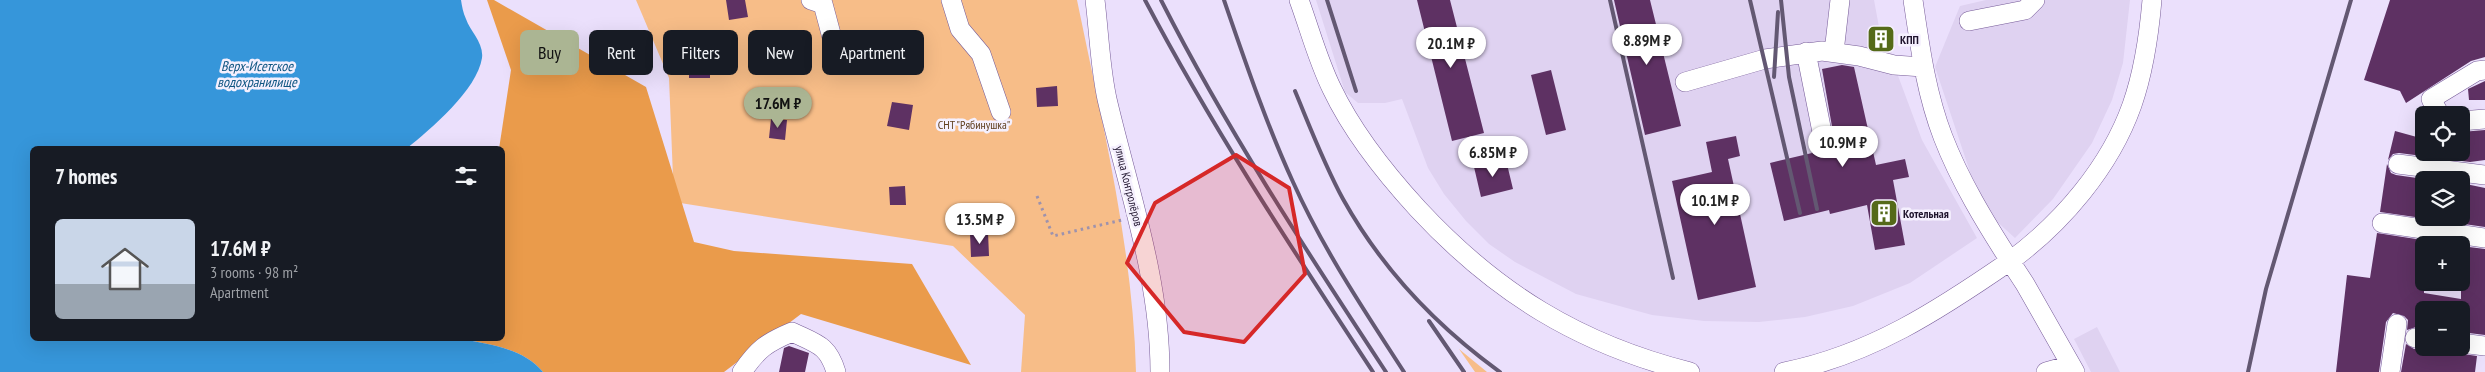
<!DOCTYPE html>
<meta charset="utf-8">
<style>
body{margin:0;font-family:"PT Sans Narrow",sans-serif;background:#242831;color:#f1f3f6;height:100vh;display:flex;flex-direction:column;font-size:19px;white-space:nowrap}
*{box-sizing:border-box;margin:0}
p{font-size:16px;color:#9ea1a6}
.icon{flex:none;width:28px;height:28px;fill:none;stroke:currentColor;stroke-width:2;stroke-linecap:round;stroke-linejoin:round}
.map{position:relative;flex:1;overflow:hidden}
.panel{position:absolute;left:30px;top:146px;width:475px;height:195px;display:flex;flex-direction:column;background:#171b24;border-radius:8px;box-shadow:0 5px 20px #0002}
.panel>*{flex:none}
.banner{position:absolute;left:520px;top:30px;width:475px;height:45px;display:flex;gap:10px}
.tools{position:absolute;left:2415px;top:106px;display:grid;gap:10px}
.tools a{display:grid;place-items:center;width:55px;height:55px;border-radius:8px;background:#171b24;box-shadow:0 5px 20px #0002;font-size:25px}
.price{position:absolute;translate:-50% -42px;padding:0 11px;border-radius:18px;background:#fff;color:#222;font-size:16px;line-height:32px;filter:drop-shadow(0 1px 2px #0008)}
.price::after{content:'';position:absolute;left:50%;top:30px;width:15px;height:11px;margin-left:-8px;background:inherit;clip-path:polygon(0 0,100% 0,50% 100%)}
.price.selected{background:#abb593;color:#111}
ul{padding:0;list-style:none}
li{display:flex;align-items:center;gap:15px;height:125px;padding:0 25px}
li span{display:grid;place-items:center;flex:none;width:140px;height:100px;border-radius:8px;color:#555}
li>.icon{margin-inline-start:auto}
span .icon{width:60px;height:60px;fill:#fffc;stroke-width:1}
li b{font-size:21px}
h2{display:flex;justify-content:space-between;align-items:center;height:60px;padding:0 25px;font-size:21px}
.pill{padding:0 18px;border-radius:8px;background:#171b24;box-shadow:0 5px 20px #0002;font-size:18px;line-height:45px}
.pill.selected{background:#abb593;color:#111}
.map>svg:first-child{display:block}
</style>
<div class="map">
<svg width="2485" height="372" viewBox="0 0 2485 372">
<rect width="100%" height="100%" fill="#ebe0fc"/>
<path fill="#dfd2f1" d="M1316,0H1874L1879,27H1887L1894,65L1922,140L1977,238L1910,283L1853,306L1805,317L1759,322L1704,321L1652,315L1576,294L1515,262L1489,244L1466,221L1444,194L1428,168L1402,99L1385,103H1358L1345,92Z
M1986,0H2130L2123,63L2112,100L2092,143L2053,199L2015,238L1994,219L1977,193L1935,67L1960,6Z
M2097,327L2120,372H2091L2074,339Z"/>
<path fill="#f7bd88" d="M636,0H1077C1102,122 1133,248 1136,372H1021L1025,315L953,246L674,202L669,78Z
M1459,349L1487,372H1475Z"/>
<path fill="#ea9b4b" d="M487,0H494L646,87L694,242L734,251L912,264L971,365L801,314L724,372H543C523,348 491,345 462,339H502V149H499L511,70Z"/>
<path fill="#3696da" d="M0,0H461C462,6 463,13 466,19C470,31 484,43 482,58C477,90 431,129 406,149H32V339H462C491,345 523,348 543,372H0Z"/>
<path fill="#5e3163" d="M726,0H745L748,17L729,20Z
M1417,0H1450L1484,133L1452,141Z
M1614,0H1650L1681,126L1645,135Z
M2390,0H2485V57L2471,61L2406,103L2400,91L2364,80Z
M1887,27L1890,50L1874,48L1872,28Z
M689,46H710V78H689Z
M1842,65L1854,67L1876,165L1905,159L1909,177L1893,180L1905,245L1875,250L1867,205L1830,214L1829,210L1784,221L1770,163L1812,153L1810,144L1825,143L1834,138L1822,69Z
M1551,70L1566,130L1546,135L1531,75Z
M2485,81V100H2469L2468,89Z
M1057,86L1058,106L1037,107L1036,88Z
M892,102L913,105L909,130L887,126Z
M771,119L787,120L785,140L769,138Z
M2485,130V160L2470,162L2399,153L2393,154L2388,160L2395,131L2424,139V152H2461V132Z
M1736,136L1740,156L1728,159L1756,287L1698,300L1672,181L1712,172L1706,142Z
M1506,160L1513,189L1481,197L1474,167Z
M2387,164L2391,173L2396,175L2424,179V218H2461V183L2485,188V227L2380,212Z
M905,186L906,205H890L889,187Z
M988,232L989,256L971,257L970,233Z
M2377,233L2455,245H2424V293L2461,299V246L2485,249V335L2461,332V310H2424V328L2416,327L2407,330L2408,320L2404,316L2393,313L2386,322L2379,372H2336L2347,275L2370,278Z
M2406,344L2414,349H2429L2477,356L2475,372H2401Z
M789,346L809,353L805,372H779L784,348Z"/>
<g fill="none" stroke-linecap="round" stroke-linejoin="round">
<defs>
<path id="minor" d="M811,0L823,4L838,60
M951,0L960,29L981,54L1001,112
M1095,0C1099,32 1100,67 1107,99C1128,189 1160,278 1160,372
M1299,0C1310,30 1318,61 1332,89C1353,133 1385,173 1418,209C1496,293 1579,344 1690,372
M1969,21L2025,10L2035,0
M1806,52L1822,132
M1834,52L1840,0
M1685,82L1765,59L1822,51L1859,56L1894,65L1923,67
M2440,115L2431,99L2477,71L2485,70
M2461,121L2485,119
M2398,164L2485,175
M2382,223L2485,238
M2415,338L2424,339
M2461,343L2485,346
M742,372C758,349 766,343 792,332C817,344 828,345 836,372
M1784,372C1870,355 1939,310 2010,261C1985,222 1960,181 1943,137C1926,93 1920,47 1913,0
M2046,372L2071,365
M2075,372L2025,284L2010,261C2062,223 2110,167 2132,105C2144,71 2149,35 2152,0
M2390,372L2397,324"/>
</defs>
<use href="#minor" stroke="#765b98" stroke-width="20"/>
<path stroke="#9d92ad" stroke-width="3" stroke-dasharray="2.5 4" stroke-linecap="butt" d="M1037,196L1053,236L1122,220"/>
<use href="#minor" stroke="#fff" stroke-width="19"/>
<path stroke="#635872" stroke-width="4" d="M1145,0C1213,129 1293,250 1373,372
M1161,0C1227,130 1306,250 1386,372
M1224,0C1245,61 1266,123 1293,182C1323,249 1364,310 1404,372
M1327,0L1356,91
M1610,0L1673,278
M1750,0L1800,213
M1781,0L1789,77L1817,209
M1774,77L1778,12
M1295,91C1310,127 1324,164 1343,199C1382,269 1435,325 1500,372
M1429,321L1464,372
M2248,372L2266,289L2351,0"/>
</g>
<path fill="#d62828" fill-opacity="0.2" stroke="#d62828" stroke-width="4" stroke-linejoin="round" d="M1236,155L1289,188L1305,274L1244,342L1184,332L1127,263L1155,203Z"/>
<defs>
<symbol id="building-square" viewBox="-11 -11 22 22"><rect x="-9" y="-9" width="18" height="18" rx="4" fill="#556a19" stroke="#f5f0fe"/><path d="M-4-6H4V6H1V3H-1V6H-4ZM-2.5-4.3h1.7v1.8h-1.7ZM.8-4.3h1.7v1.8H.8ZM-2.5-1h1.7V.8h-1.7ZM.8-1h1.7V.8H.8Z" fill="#fff"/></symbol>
</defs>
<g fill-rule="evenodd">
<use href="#building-square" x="1865" y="23" width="32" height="32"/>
<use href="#building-square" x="1868" y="197" width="32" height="32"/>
</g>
<g text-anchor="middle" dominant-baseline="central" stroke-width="5" stroke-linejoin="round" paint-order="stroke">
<g font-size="12" font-weight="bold" fill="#1f142d" stroke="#f5f0fe" text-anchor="start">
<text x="1900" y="39">КПП</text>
<text x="1903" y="213">Котельная</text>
</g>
<g font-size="12" fill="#614020" stroke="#f5f0fe">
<text x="974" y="124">СНТ "Рябинушка"</text>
</g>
<g font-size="12" fill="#1f142d" stroke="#f5f0fe">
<text transform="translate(1129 186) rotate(76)">улица Контролёров</text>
</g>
<g font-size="14" font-style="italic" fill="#0f5582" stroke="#f5f0fe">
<text x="257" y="66">Верх-Исетское<tspan x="257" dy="16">водохранилище</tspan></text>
</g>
</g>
</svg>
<div class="tools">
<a><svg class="icon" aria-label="locate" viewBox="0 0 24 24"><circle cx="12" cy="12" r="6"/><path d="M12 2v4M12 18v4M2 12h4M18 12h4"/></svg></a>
<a><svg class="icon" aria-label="layers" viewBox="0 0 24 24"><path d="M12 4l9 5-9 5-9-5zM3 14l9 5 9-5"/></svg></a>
<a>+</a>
<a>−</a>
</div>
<b class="price" style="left:1647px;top:66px">8.89M ₽</b>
<b class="price" style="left:1451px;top:69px">20.1M ₽</b>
<b class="price selected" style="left:778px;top:129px">17.6M ₽</b>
<b class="price" style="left:1843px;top:168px">10.9M ₽</b>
<b class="price" style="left:1493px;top:178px">6.85M ₽</b>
<b class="price" style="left:1715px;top:226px">10.1M ₽</b>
<b class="price" style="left:980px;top:245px">13.5M ₽</b>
<div class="banner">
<a class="pill selected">Buy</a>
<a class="pill">Rent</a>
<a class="pill">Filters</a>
<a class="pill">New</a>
<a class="pill">Apartment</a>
</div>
<section class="panel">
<h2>7 homes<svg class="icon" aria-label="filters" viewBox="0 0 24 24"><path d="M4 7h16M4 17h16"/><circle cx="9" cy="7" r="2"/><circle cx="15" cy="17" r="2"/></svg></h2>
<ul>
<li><span style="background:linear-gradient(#c9d6e8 65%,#9aa5b1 0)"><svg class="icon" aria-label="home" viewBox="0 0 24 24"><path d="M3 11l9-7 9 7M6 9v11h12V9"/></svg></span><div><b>17.6M ₽</b><p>3 rooms · 98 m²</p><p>Apartment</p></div></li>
</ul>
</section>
</div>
